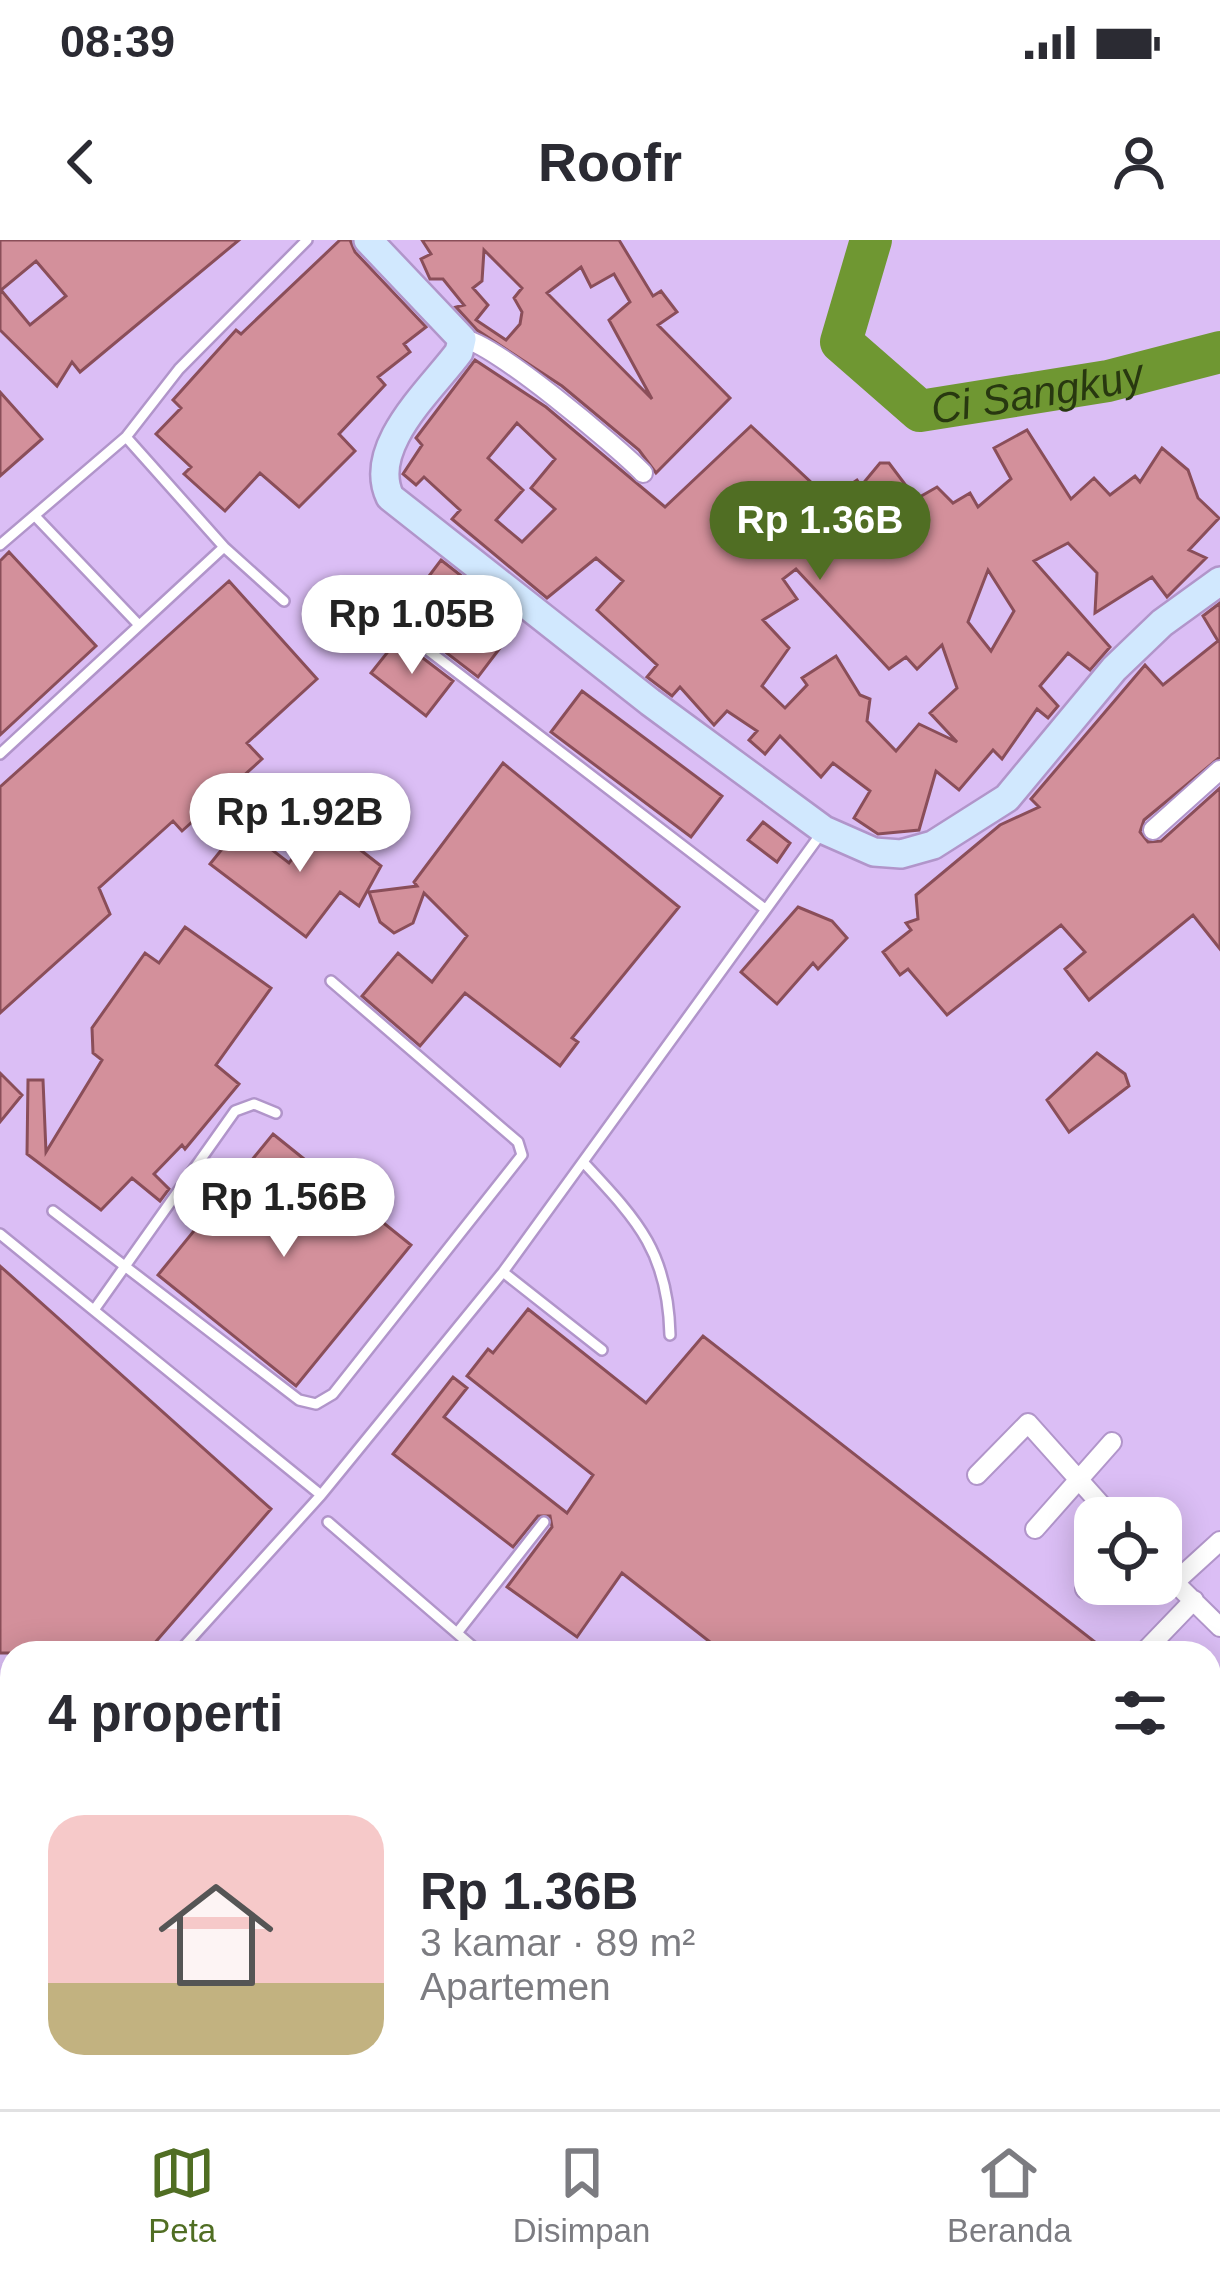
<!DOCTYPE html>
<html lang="id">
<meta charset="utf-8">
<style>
body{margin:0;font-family:Arial,sans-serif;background:#f7f7f7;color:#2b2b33;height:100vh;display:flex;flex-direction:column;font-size:45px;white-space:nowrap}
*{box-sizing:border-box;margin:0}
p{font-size:39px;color:#7c7c81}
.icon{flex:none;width:66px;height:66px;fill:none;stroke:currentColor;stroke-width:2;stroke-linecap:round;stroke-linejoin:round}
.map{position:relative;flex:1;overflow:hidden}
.sheet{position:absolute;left:0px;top:1401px;width:1221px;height:468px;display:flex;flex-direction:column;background:#fff;border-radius:36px 36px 0 0;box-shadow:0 6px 30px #0003}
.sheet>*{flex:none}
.tools{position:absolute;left:1074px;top:1257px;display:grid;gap:24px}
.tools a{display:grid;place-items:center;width:108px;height:108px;border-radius:24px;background:#fff;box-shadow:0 6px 30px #0003;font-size:60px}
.price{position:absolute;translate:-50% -102px;padding:0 27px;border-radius:42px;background:#fff;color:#222;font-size:39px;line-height:78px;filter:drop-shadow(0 3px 6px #0008)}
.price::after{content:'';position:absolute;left:50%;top:72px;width:36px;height:27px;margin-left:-18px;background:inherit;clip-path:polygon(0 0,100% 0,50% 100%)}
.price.on{background:#506e23;color:#fff}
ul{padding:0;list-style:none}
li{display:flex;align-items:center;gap:36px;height:300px;padding:0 48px}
li span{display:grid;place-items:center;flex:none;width:336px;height:240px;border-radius:36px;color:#555}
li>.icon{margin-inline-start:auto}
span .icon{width:144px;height:144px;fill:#fffc;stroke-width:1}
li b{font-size:51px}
h2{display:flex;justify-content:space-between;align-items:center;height:144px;padding:0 48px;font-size:51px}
.status{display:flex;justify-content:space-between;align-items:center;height:84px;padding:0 60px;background:#fff;direction:ltr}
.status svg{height:33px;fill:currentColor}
header{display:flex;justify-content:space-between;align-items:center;height:156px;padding:0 48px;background:#fff;font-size:54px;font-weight:700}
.tabs{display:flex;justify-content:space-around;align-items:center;height:168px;border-top:3px solid #e1e1e2;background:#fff;font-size:33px;color:#7c7c81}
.tabs a{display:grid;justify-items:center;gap:6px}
.tabs .on{color:#506e23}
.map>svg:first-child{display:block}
</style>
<div class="status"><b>08:39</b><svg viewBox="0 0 49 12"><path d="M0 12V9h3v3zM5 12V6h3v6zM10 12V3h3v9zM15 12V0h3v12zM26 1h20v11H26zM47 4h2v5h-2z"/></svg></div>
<header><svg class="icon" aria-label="back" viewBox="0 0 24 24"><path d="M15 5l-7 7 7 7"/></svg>Roofr<svg class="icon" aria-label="person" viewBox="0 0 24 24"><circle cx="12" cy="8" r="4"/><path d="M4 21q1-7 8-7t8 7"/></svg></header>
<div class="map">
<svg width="1220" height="1869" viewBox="0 0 1220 1869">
<rect width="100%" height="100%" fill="#dbbef5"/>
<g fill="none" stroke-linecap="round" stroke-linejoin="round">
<path stroke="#6f9732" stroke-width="42" id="s1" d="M871,0L841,102L920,171L1108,141L1220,112"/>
</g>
<path fill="#d3909b" stroke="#8a4e59" stroke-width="3" fill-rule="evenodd" d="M0,0H239L80,132L72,122L57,146L0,90ZM36,21L66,56L30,85L1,50Z
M340,0H350L355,12L426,87L404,104L410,112L378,137L385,145L339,194L355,211L299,267L260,233L225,271L184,234L191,227L156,194L181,168L173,160L236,90L241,94Z
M422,0H619L653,56L661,51L677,72L658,85L730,158L656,233L639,210L562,146L477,90L456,67L464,65L443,39H430L421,19L431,14ZM484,10L522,48L514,58L522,72L520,84L506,100L476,80L488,65L473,48L482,41ZM581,27L591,47L614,34L630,62L609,80L652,159L547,53Z
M475,120L546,167L665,267L751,186L829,259L857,240L861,246L880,223H889L916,259L937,247L953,263L970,253L978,267L1011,239L994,208L1027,190L1071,259L1094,238L1110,255L1135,236L1140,242L1162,208L1188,230L1198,258L1219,278L1189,310L1206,318L1167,357L1152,337L1095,373L1097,333L1068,303L1034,321L1110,407L1090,430L1068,413L1040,446L1058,466L1048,478L1037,469L1002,519L993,510L959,550L936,531L919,590L878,594L854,578L870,551L833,523L821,537L780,496L765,514L749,500L757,491L727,471L714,485L680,447L672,456L647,437L657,425L597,370L623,341L596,318L547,358L452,279L460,270L424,237L416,245L403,234L422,205L416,198ZM517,183L555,219L531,248L555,269L522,302L496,280L523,250L488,218ZM796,329L889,429L906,417L917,429L942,405L957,448L930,473L957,502L919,484L896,511L867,481L870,459L860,455L836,416L802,438L807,445L785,468L762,446L789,408L763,380L797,359L783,339ZM988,330L1014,371L991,411L968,382Z
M0,152L42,199L0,236Z
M9,312L96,406L0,495V321Z
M441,320L500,366V408L478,437L410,385L417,352Z
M229,341L317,439L247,503L262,519L182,591L173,581L99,648L110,674L0,773V547Z
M1220,363V517L1144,580L1140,592L1148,602L1161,601L1220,548V709L1193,675L1089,760L1065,729L1085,712L1061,685L947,775L908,729L900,735L883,712L911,690L906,683L918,679L916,655L1000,585L1039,567L1031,559L1145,425L1163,445L1218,401L1203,376Z
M398,399L453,441L426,476L371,433Z
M582,451L722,556L691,597L551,492Z
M503,523L679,667L572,798L578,802L560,826L465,753L420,806L362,756L398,713L432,742L467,696L424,653L413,683L394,693L380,682L369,652L417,646L414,642Z
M322,580L381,626L359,666L340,652L306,697L210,624L235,593L252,606L258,599L289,623Z
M763,582L790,603L777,622L748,600Z
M798,667L832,681L847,698L818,729L813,723L777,764L741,732Z
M185,687L271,748L216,825L239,844L185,909L182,905L154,934L169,949L160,961L132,938L101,970L27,914L28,840H43L46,912L102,820L93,813L92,788L145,713L159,723Z
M1097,813L1125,834L1129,846L1069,892L1047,860Z
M0,833L22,855L0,882Z
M273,894L411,1005L296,1146L158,1035Z
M0,1026L271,1269L146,1413H0Z
M528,1069L646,1163L703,1096L1109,1413H724L622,1333L577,1397L507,1347L552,1287L550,1276H538L513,1307L393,1214L453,1137L467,1148L444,1177L567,1273L593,1235L467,1136L488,1109L493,1113Z"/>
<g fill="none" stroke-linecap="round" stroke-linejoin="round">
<defs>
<path id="lane" d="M35,276L138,384
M0,305L126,197
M224,307L284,361
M403,391L765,669
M0,514L224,307L126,197L179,129L307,0
M584,923C638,981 668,1012 670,1095
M53,971L299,1160L316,1164L333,1154L522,915L518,902L331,741
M0,994L321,1255L503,1032L820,595
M503,1032L602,1110
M94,1070L235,871L254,864L276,873
M328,1282L480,1413
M457,1393L544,1282
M178,1413L321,1255
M0,1615L12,1601"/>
<path id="street" d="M462,99C490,99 619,208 643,233
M1153,590L1220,530
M977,1235L1028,1183L1113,1278
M1035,1289L1112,1202
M1161,1329L1220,1387
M1175,1342L1220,1301
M1085,1349L1095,1339
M1144,1412L1194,1360
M1209,1621L1220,1609
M1209,1773L1220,1782
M798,1857L813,1869
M965,1857L979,1869
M1135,1857L1148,1869
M780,1861L783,1857
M990,1869L1001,1857"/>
<path id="secondary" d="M368,0L462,99L459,112C431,150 366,207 390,257L650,462L824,590L874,612L901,614L933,605L1007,558L1114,429L1162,383L1220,341"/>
</defs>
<use href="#lane" stroke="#b195ca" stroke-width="14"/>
<use href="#street" stroke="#b195ca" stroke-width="22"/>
<use href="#secondary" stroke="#b195ca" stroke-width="32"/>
<use href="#lane" stroke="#fff" stroke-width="9"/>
<use href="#street" stroke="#fff" stroke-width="18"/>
<use href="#secondary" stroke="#d1e8fe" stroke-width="27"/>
</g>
<g text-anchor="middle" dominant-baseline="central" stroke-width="10" stroke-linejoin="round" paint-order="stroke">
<g font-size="42" font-style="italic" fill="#283810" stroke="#f3e7fe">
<text stroke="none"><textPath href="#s1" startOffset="330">Ci Sangkuy</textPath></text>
</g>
</g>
</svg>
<div class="tools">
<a><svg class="icon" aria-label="locate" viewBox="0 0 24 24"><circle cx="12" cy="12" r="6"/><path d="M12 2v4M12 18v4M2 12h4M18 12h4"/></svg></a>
</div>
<b class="price on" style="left:820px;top:343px">Rp 1.36B</b>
<b class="price" style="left:412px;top:437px">Rp 1.05B</b>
<b class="price" style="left:300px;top:635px">Rp 1.92B</b>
<b class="price" style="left:284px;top:1020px">Rp 1.56B</b>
<section class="sheet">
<h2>4 properti<svg class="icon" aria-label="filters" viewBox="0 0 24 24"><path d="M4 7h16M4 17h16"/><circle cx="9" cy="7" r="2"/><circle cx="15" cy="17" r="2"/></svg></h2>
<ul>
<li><span style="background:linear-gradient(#f6c9c9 70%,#c2b280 0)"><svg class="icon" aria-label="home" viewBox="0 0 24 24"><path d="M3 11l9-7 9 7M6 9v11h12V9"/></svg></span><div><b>Rp 1.36B</b><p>3 kamar · 89 m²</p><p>Apartemen</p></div></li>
</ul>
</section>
</div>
<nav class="tabs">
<a class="on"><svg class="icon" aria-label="map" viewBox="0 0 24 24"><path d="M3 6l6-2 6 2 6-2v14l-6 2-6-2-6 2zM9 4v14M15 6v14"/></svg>Peta</a>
<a><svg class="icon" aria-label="saved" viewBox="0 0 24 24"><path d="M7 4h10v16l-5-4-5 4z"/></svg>Disimpan</a>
<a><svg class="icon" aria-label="home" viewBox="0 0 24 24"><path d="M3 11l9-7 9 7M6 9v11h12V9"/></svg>Beranda</a>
</nav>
